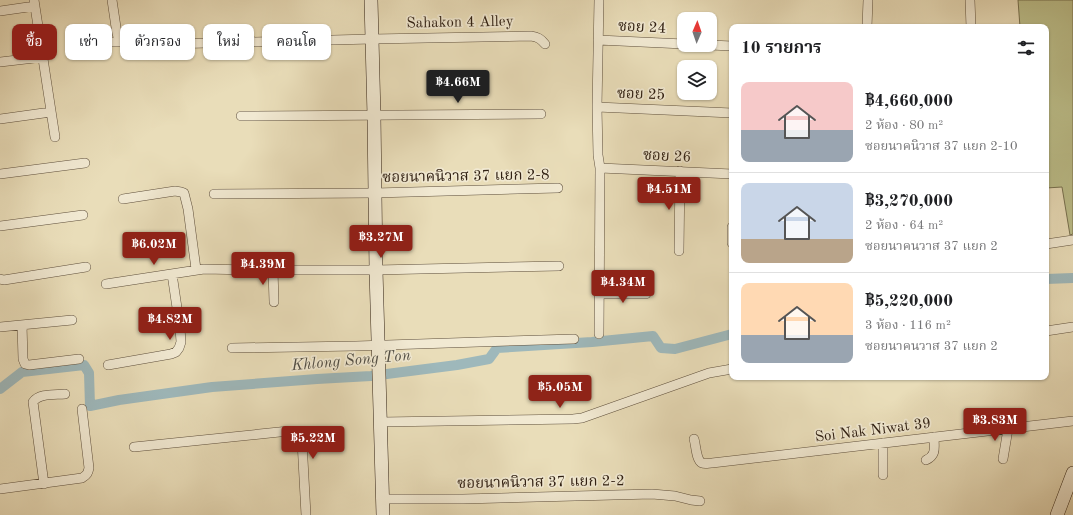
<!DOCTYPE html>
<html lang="th">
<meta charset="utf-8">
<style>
body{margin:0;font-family:"Old Standard TT","Noto Serif Thai",serif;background:#f2f2f2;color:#202124;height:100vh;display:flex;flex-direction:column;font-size:15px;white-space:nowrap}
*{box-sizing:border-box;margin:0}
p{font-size:13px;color:#757577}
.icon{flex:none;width:22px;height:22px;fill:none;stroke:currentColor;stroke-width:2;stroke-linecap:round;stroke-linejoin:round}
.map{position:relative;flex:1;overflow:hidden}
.drawer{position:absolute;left:729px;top:24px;width:320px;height:356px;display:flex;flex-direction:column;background:#fff;border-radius:8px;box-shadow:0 1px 3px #0004}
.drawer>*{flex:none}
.top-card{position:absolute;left:12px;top:24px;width:380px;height:36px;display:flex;gap:8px}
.needle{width:26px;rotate:2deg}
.controls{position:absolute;left:677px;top:12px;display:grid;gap:8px}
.controls a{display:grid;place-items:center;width:40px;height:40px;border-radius:8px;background:#fff;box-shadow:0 1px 3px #0004;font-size:20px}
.price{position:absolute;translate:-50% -34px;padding:0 9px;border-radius:4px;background:#8f2418;color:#fff;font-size:13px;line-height:26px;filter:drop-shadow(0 1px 2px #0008)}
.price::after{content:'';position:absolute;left:50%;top:24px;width:12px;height:9px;margin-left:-6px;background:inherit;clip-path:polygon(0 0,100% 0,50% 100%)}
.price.selected{background:#222;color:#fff}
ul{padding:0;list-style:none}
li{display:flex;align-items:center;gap:12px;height:100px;padding:0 12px}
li+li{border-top:1px solid #e0e0e0}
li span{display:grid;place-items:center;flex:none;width:112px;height:80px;border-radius:8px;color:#555}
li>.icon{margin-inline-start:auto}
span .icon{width:48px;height:48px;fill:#fffc;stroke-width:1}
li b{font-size:17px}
h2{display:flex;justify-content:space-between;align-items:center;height:48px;padding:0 12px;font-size:17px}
.chip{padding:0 14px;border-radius:8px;background:#fff;box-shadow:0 1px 3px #0004;font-size:14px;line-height:36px}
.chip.selected{background:#8f2418;color:#fff}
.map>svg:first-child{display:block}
</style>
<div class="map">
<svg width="1073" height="515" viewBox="0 0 1073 515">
<rect width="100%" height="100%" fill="#e9ddb9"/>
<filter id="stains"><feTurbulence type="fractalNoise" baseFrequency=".005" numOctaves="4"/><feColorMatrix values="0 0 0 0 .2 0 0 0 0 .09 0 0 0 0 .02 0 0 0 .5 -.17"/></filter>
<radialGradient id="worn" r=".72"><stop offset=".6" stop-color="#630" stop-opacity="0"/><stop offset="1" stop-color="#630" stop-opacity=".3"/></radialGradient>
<path fill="#bcbf8b" stroke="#76704f" d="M1018,0H1073V234L1070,235L1062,187L1046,188V27H1020Z"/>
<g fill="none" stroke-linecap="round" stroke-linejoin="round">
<path stroke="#9eb8bb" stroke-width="10" d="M1046,279L1073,278
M0,389L22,372L84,365L89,373L90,406L119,400L212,387L317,379L371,376L457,365L489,359L497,348L592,342L653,336L661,348L675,349L732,334"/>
<defs>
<path id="street" d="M34,0L55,137
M112,0L117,34L122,42L129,45L372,39L531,36C538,37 541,39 545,44
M599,0L597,107L598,155L600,168L599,334
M970,0L971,27
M0,11L35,6
M867,27L868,0
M598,40L684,44
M108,42H122
M710,45L732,46
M0,62L43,57
M597,107L732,113
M241,116L541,114
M0,119L51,112
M600,168L732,174
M0,174L85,163
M214,194L375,193L558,188
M123,199L175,191L181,192L184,193L188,209L196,269
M0,226L83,215
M732,243V227
M1046,244L1073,240
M679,251L680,171
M273,270L274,302
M0,279L4,280L86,267
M106,284L204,269L251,270H376L559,266
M599,294H646
M22,325L23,359L25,364L29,365L79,359
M0,327L72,320
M1046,331L1073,327
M232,348L356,346L574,339
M108,365L171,354L176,352L179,348L181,342L180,328L172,274
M381,422L573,419L582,418L709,373L732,369
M694,439C696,445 696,460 702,463C705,464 709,463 712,463L1073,421
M883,443V475
M134,447L289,431L297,432L300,435L302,441L306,515
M1003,459L1008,429
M926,460C937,455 934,447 934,437
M44,484L33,402C39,393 55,395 65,394
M0,489L82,478C87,475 88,473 89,468L82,409
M383,499H463L652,494L675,496L691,500L700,501"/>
<path id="secondary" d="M371,0L374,116L376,270L383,515
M1057,515L1073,473"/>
</defs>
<use href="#street" stroke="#5e4f3c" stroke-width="10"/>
<use href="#secondary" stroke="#302013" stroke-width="14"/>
<use href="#street" stroke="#f1e9d2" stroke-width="9"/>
<use href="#secondary" stroke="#f1e9d2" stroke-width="13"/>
</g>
<g text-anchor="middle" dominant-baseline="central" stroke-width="3.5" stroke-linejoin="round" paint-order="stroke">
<g font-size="15" fill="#302013" stroke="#f1e9d2">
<text transform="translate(460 23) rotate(-1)">Sahakon 4 Alley</text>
<text transform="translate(642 28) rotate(3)">ซอย 24</text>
<text transform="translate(641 95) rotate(2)">ซอย 25</text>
<text transform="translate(667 157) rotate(3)">ซอย 26</text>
<text transform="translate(466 177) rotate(-1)">ซอยนาคนิวาส 37 แยก 2-8</text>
<text transform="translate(873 431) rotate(-7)">Soi Nak Niwat 39</text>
<text transform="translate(541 483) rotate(-1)">ซอยนาคนิวาส 37 แยก 2-2</text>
</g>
<g font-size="16" font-style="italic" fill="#514e45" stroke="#f1e9d2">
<text transform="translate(351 361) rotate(-5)">Khlong Song Ton</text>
</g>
</g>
<rect width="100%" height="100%" filter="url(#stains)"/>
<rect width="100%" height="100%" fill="url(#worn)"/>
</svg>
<div class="controls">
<a><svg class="needle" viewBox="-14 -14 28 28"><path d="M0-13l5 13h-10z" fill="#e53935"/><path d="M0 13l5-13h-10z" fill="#757577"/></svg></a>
<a><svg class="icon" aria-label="layers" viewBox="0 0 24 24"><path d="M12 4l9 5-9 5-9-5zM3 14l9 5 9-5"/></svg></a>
</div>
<b class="price selected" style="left:458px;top:104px">฿4.66M</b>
<b class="price" style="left:669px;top:211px">฿4.51M</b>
<b class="price" style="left:381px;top:259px">฿3.27M</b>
<b class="price" style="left:154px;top:266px">฿6.02M</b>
<b class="price" style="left:263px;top:286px">฿4.39M</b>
<b class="price" style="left:623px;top:304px">฿4.34M</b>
<b class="price" style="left:170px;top:341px">฿4.82M</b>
<b class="price" style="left:560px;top:409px">฿5.05M</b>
<b class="price" style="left:995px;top:442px">฿3.83M</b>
<b class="price" style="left:313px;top:460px">฿5.22M</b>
<div class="top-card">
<a class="chip selected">ซื้อ</a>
<a class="chip">เช่า</a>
<a class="chip">ตัวกรอง</a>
<a class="chip">ใหม่</a>
<a class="chip">คอนโด</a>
</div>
<section class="drawer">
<h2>10 รายการ<svg class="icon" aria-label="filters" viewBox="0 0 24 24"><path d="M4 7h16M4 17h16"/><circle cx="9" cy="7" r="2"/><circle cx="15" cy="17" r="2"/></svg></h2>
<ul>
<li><span style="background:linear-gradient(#f6c9c9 60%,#9aa5b1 0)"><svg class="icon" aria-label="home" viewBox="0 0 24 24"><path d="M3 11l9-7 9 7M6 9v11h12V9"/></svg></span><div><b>฿4,660,000</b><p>2 ห้อง · 80 m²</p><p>ซอยนาคนิวาส 37 แยก 2-10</p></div></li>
<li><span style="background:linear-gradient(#c9d6e8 70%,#b9a48a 0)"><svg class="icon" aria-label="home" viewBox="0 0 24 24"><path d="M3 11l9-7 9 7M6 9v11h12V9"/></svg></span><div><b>฿3,270,000</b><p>2 ห้อง · 64 m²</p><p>ซอยนาคนวาส 37 แยก 2</p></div></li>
<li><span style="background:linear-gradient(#ffd9b3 65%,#9aa5b1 0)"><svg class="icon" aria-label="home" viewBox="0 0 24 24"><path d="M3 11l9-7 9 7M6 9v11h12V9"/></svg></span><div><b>฿5,220,000</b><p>3 ห้อง · 116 m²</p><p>ซอยนาคนวาส 37 แยก 2</p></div></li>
</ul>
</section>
</div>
